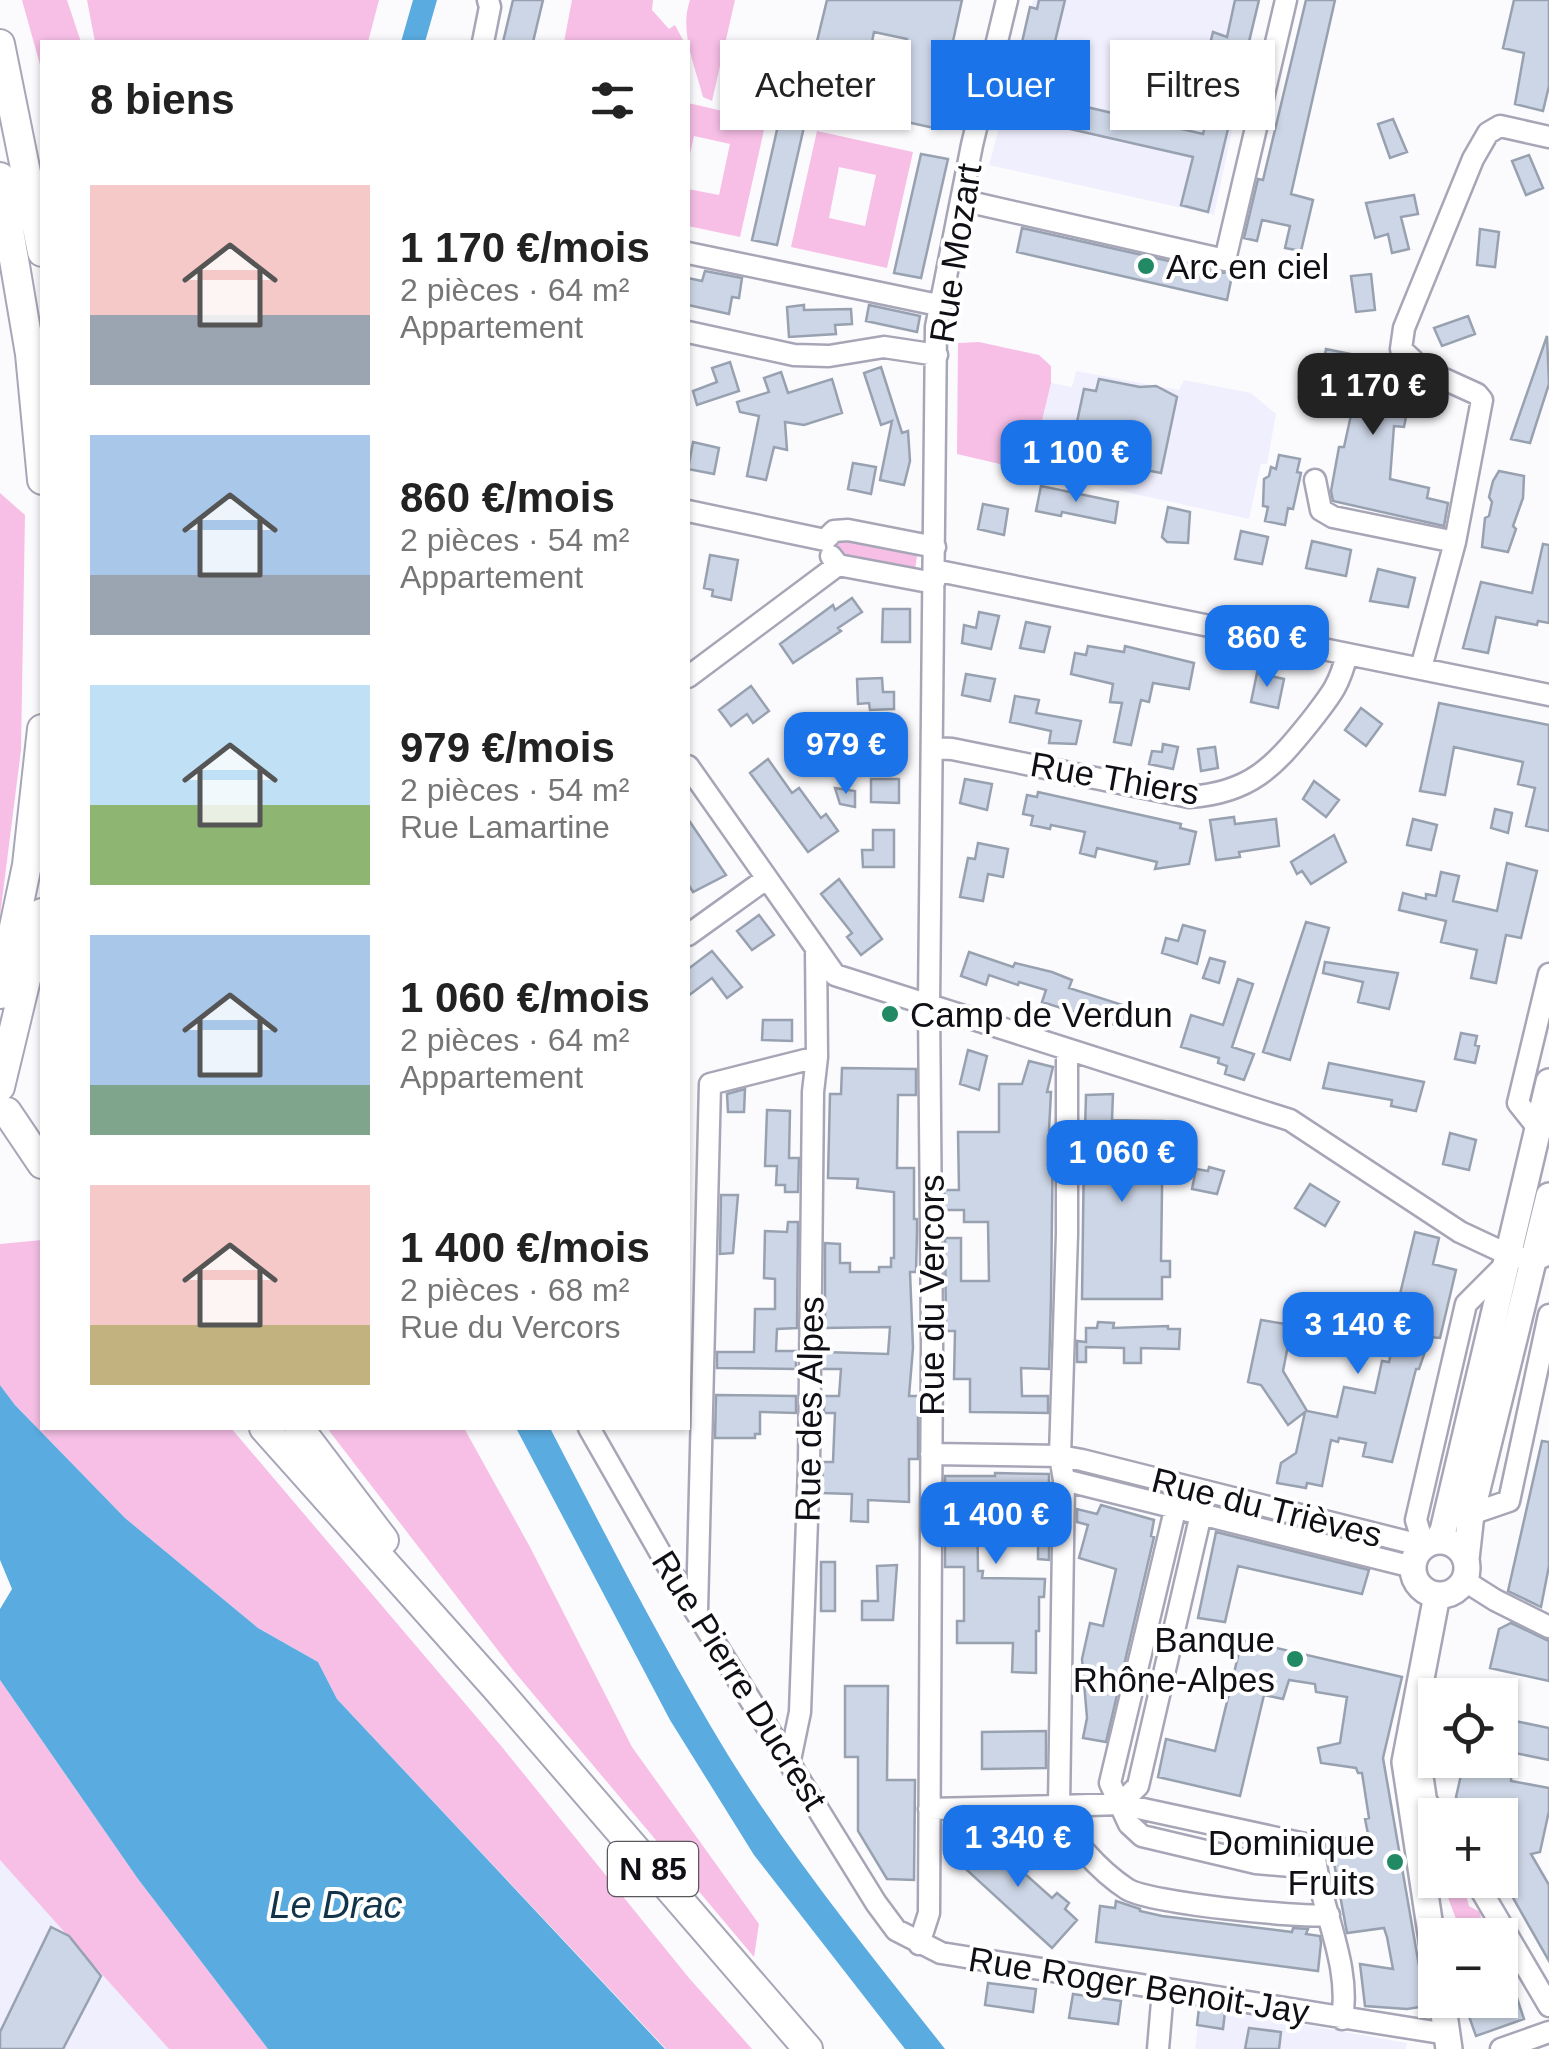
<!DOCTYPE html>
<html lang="fr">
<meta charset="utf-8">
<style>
body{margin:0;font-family:Helvetica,sans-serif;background:#f2f2f2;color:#222;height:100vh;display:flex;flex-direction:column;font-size:38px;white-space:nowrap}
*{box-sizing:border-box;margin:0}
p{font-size:32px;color:#767676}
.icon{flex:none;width:55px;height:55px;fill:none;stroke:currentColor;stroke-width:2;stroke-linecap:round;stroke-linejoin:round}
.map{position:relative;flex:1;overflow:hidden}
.sheet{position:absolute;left:40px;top:40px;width:650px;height:1390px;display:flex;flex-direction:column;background:#fff;border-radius:0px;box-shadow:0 2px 8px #0004}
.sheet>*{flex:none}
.hud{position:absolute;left:720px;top:40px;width:678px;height:90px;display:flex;gap:20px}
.fabs{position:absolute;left:1418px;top:1678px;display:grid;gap:20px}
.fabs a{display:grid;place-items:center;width:100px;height:100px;border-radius:0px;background:#fff;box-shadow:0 2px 8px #0004;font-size:50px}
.price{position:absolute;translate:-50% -85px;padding:0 22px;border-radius:20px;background:#1a73e8;color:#fff;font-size:32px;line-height:65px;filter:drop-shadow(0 2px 5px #0008)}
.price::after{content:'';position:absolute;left:50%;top:60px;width:30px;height:22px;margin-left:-15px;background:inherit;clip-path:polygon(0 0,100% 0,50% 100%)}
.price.current{background:#222;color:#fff}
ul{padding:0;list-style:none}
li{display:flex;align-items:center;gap:30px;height:250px;padding:0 50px}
li span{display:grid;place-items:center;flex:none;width:280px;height:200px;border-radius:0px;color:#555}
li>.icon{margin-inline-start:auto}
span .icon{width:120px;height:120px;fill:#fffc;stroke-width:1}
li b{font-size:42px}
h2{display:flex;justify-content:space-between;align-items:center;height:120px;padding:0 50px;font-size:42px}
.pill{padding:0 35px;border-radius:0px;background:#fff;box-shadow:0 2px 8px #0004;font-size:35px;line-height:90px}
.pill.current{background:#1a73e8;color:#fff}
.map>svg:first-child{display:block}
</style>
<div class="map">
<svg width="1549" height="2049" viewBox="0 0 1549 2049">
<rect width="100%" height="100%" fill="#fbfbfe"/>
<path fill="#f0effe" d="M1033,0H1260L1214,215L989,165Z
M1076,371L1179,390L1184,380L1251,393L1276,414L1267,464H1261L1249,519L1030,471L1051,383L1072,387Z
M0,1860L140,2013L169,2049H0Z
M1200,2006L1407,2043L1406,2049H1195Z"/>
<path fill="#f7bfe6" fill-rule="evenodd" d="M22,0H67L81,42H42V72Z
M87,0H379L368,42H95Z
M572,0H653L652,10L669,29L675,25L684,42H564Z
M690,0H735L712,101L703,97C695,66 679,31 690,0Z
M688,103L766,121L740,237L688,226V189L719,195L730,144L694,136L688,163Z
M817,131L913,152L887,268L791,247ZM839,167L876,175L865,226L829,218Z
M979,342L1039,355L1051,366V383L1030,471L957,454L958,343Z
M0,493L25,515L21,750L0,916Z
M837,538L918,550L914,576L835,553L833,543Z
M42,1240V1428H231L502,1747L689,1978L752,2049H666L337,1699L318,1662L258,1628L125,1518L15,1405L0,1385V1244Z
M327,1428H464L530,1547L632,1747L759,1924L754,1957L513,1670Z
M0,1680L138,1879L268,2049H169L0,1860Z
M1465,1892L1469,1906L1480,1912L1482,1923L1459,1927L1447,1895Z"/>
<path fill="#5aace0" d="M413,0H437L425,42H401Z
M0,1385L15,1405L125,1518L258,1628L318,1662L337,1699L665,2049H268L138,1879L0,1680V1609L12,1589L0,1560Z
M516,1428H550C607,1538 664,1649 728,1755C792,1858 870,1954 945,2049H905L754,1855L670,1720Z"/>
<path fill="#cdd6e6" stroke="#98a1b0" stroke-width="2.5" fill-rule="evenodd" d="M513,0H543L533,42H503Z
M827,0H962L934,128L803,99ZM874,32L907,39L898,79L866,71Z
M1039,0H1065L1045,83L1056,85L1052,99L1203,134L1214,89L1200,85L1213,32L1227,37L1235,0H1259L1208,212L1181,205L1193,157L1013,116L1016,106L1011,105L1018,74L1015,73L1030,7L1037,9Z
M1306,0H1335L1291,194L1313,200L1301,251L1285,248L1290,226L1262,220L1257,241L1244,238L1258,179L1263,180Z
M1514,0H1549V86L1543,111L1515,104L1524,53L1503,48Z
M1393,119L1407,152L1390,158L1378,124Z
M779,121L804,127L777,245L752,240Z
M921,154L948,159L921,278L894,273Z
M1529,155L1543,188L1526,195L1512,161Z
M1414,195L1418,214L1401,217L1409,249L1392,253L1388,234L1375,238L1366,203Z
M1022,228L1222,273L1233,271L1227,300L1017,252Z
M1480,229L1499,232L1495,267L1477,265Z
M705,271L742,278L739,298L732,297L729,314L688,305V278L702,281Z
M1371,274L1375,310L1356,312L1351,276Z
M804,305V310L851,309L852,324L835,325L836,334L789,337L787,307Z
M869,305L920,316L917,332L866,321Z
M1468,316L1475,334L1442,346L1434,328Z
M1547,336L1549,384L1530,443L1511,439Z
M1326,349L1380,360L1379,367L1397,364L1398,370L1406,372L1405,380L1413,381L1404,427L1394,426L1390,479L1429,488L1427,498L1448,503L1444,526L1333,501L1331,491L1339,447H1344L1353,406L1317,398Z
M730,362L739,391L697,405L693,391L717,382L712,368Z
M881,367L902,433L908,431L910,461L904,485L880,480L892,421L881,425L864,373Z
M781,372L788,393L832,379L842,413L804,425L785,422L787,450L774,447L766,480L747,476L759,416L740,412L737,402L769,392L764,378Z
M1099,379L1140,387L1156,386L1177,397L1161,473L1070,455L1084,389L1096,391Z
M693,442L719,448L714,474L688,469Z
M1279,455L1300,459L1297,472L1301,473L1293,509L1288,508L1285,525L1265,521L1268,507L1263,506L1264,479L1269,476L1271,467L1276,469Z
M853,463L876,467L871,494L848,489Z
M1499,471L1524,476L1523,498L1513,526L1516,529L1508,552L1482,547L1485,518L1489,516L1492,502L1489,497L1493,481Z
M1041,486L1118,502L1115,523L1062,512L1061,516L1036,511Z
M983,504L1008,509L1004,535L978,529Z
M1168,507L1190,512L1188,543L1167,542L1162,537Z
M1241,531L1268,537L1262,564L1235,559Z
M1312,541L1351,550L1346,576L1306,568Z
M1543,544L1549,545V623L1538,621L1537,625L1496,617L1488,653L1463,648L1481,582L1532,593Z
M710,555L738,560L731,600L712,596L713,590L704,588Z
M1378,569L1415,578L1408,607L1370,601Z
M852,598L862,612L838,628L841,631L793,663L780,644L833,605L835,610Z
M883,609H910V642H882Z
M979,612L999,616L991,649L962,643L964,625L976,628Z
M1026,622L1050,627L1044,652L1020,648Z
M1088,646L1124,652L1125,646L1194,663L1189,689L1153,683L1149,702L1141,700L1131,745L1114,742L1122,703L1110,702L1113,684L1071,674L1075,653L1086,655Z
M1257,673L1284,679L1278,708L1251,702Z
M966,674L995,679L990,701L962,695Z
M882,678L883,692H894V709L870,710L869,703L858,704L857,679Z
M751,686L769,711L753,723L747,714L731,726L719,710Z
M1015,696L1039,700L1036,713L1081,721L1076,744L1049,743L1051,731L1010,722Z
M1439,703L1549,725V831L1526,826L1535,788L1518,784L1523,762L1454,747L1445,795L1420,791Z
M1361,708L1382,724L1366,746L1345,730Z
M842,731H861V749H842Z
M1163,744L1178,747L1173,769L1149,764L1152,751L1162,752Z
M1215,747L1218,768L1201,771L1198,749Z
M768,759L792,793L799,788L821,818L826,814L838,831L808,852L750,773Z
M871,779H899V803L871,802Z
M965,779L992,784L987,810L960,803Z
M1314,781L1339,800L1326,817L1303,799Z
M835,788L855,791V807L840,804Z
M1038,792L1181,824L1180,828L1196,832L1189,864L1155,869L1157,862L1097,848L1095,857L1080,853L1085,832L1051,825L1050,829L1031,825L1033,816L1023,814L1027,795L1037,797Z
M1495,809L1512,813L1508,833L1491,828Z
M1234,817L1235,824L1276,819L1279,846L1239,852L1240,857L1216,860L1210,820Z
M688,819L726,875L693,892L688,884Z
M1413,819L1437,825L1431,850L1407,845Z
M873,830H894V867H863L862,850H873Z
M1334,835L1346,862L1311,884L1302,871L1297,874L1291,862Z
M978,843L1008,849L1003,877L988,874L983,901L960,897L968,858L975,859Z
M1507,863L1537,871L1521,938L1506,935L1496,983L1471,978L1477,950L1441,942L1446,921L1399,910L1403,893L1426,899V894L1436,896L1441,872L1459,876L1453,901L1497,911Z
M839,879L882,939L861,955L847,937L852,933L821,894Z
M759,915L774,935L752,950L737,931Z
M1306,922L1329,928L1290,1060L1263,1052Z
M1183,925L1205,931L1197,964L1162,953L1166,938L1178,941Z
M712,951L742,987L727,998L712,978L688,996V969Z
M969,952L1013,967L1015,963L1052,972L1072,980L1069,988L1135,1009L1128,1029L1042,1002L1046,990L1019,982L1018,985L989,975L986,985L961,976Z
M1210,958L1225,962L1219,983L1203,978Z
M1325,962L1398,973L1389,1009L1358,1002L1363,982L1323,973Z
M1238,979L1253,984L1232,1047L1254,1054L1244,1080L1225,1074L1227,1066L1218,1063L1219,1058L1181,1047L1191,1015L1223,1025Z
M763,1020H792V1041L762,1040Z
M1461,1033L1477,1036L1475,1045L1479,1046L1475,1063L1455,1059Z
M968,1050L987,1056L979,1090L960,1084Z
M1029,1061L1053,1067L1047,1092H1051L1049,1130H1053L1051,1299L1049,1369L1021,1368L1022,1396H1048V1413L970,1412V1379H954L955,1331H946L945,1238H961V1281H989L988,1222H964V1210H945L944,1190H959L958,1132H999V1084H1022Z
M1329,1063L1424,1082L1416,1111L1391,1106L1392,1100L1323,1088Z
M842,1068L916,1069V1095H898L897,1168H914V1219H917V1232L916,1272H910L913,1348L909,1396H918V1459H909V1502L868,1500V1522L851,1521L852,1494L822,1493L823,1462H833L835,1413H824V1396H839L841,1369H824V1352L888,1354L890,1327L825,1328V1243L840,1244V1263H850V1272H879V1267H891V1258H894V1192L857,1188L858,1179L828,1178L830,1094H841Z
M745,1089L744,1112H728L727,1094Z
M1113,1094L1112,1120L1163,1121L1161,1261H1170V1277H1162V1299H1082L1084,1150H1081V1130H1085L1086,1095Z
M767,1110L790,1111L789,1158H799L798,1192H785V1185H776L777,1166H765Z
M1450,1133L1476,1140L1469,1170L1443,1164Z
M1209,1167L1224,1171L1217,1194L1192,1189L1196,1169L1208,1171Z
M1310,1184L1339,1202L1325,1226L1295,1208Z
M721,1195H738L733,1253L720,1254Z
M788,1222H798L797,1328L777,1329L776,1351H796V1369L717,1368V1352H754L755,1309H775V1279L764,1278L765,1231L787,1232Z
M1415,1232L1439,1238L1433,1264L1456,1270L1440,1338L1430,1337L1419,1369H1416L1392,1462L1363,1456L1366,1443L1339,1438L1338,1442L1331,1440L1322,1486L1307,1483L1306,1488L1277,1483L1281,1463L1296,1453L1305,1412L1288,1425L1261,1385L1248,1382L1261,1320L1292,1325L1283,1371L1307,1411L1337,1417L1344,1387L1375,1393L1382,1361L1389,1362L1396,1330L1411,1333L1418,1299L1400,1294Z
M1098,1322L1114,1323L1113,1328L1168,1326V1329H1180L1179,1349L1141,1348V1363H1124V1348L1086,1347V1362H1077V1341L1086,1342V1328H1097Z
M716,1395L796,1396V1413L760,1412V1434H755V1438H715Z
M1542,1441L1549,1442V1566L1541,1607L1508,1591Z
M995,1473L1049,1474V1560L1038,1559V1510H1029V1492H977L978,1571H983L982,1578L1045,1579L1044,1597H1039V1631H1036V1673L1012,1672L1013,1643H957V1621H964V1567H945V1476H995Z
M1101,1505L1154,1520L1151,1536L1154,1537L1106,1742L1083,1738L1087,1718L1082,1659L1090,1623L1103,1626L1116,1569L1079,1558L1088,1525L1077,1522V1509L1097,1514Z
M1216,1532L1369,1570L1362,1594L1238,1566L1225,1622L1198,1618Z
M821,1562H835V1611H821Z
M897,1565L893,1620H862V1601H878L877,1566Z
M1511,1623L1549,1641V1681L1490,1668L1499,1629Z
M1242,1640L1402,1677L1383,1758L1426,2006L1407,2009L1365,2006L1360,1964L1393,1969L1387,1937L1384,1928L1347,1933L1330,1841L1368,1834L1365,1819L1369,1818L1362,1773H1358L1356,1768L1321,1763L1318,1748L1340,1743L1347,1697L1316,1692L1315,1684L1289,1680L1283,1699L1264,1695L1240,1796L1158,1777L1166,1739L1215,1751Z
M845,1686H888L887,1780H915L914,1880L887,1879L858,1831V1757H845Z
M1500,1718L1549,1728V1760L1500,1750Z
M1046,1731V1768L982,1769V1732Z
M1512,1759L1511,1781L1549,1788V1811L1540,1852L1531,1854L1549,1885V1961L1500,1875V1815H1466L1456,1797L1464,1762Z
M982,1834L993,1844L998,1839L1010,1850L1005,1856L1052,1898L1057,1893L1069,1903L1065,1909L1077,1920L1052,1948L957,1861Z
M1116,1901L1140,1909V1911L1162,1916L1292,1932L1293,1928L1308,1929L1306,1934L1320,1936L1321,1943L1318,1971L1096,1942L1100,1906L1115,1908Z
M51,1927L69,1936L101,1976L63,2049H0V2032Z
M988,1983L1036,1989L1033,2012L985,2005Z
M1515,1992L1524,2019L1476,2036L1466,2008L1500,2000V1997Z
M1073,1994L1121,2001L1118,2024L1069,2018Z
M1199,2008L1225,2012L1223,2029L1197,2025Z
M1249,2028L1281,2032L1279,2049H1245Z"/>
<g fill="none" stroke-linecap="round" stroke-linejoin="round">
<defs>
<path id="minor" d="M483,42L490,7L488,0
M961,200L1225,260L1286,0
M688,253L938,305
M688,332L794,355L829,356L884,347L937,355
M1315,480L1321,510L1333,517L1455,542L1421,668
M688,511L825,540
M825,540L834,531L848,530L935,547
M1455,542L1482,400L1477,394L1422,369L1401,349L1404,328L1473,159L1488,133L1500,126L1549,137
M831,556L838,565L934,583
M934,570L1549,695
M688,677L838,565
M933,748L952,749L1189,797C1250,793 1274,767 1310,722C1330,696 1339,687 1347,654
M688,766L835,975L1290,1120L1460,1232L1507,1254L1533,1261L1549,1254
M688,935L766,879
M1538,1128L1518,1103L1549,974
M589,1428L673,1575L876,1903L896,1930L941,1953L1447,2034
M931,1454L1060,1456L1082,1460L1424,1546L1416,1520L1466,1304L1505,1265
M1064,1480L1413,1567
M1181,1485L1110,1783L1129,1824L1142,1836L1256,1863L1315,1868
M1471,1514L1509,1501L1549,1315
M1465,1581L1495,1600L1549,1627
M697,1611L710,1084L817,1057
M790,1760L800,1712L809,1466L813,1092L817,1057L816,948
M1420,1760L1426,1800L1435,1815
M1120,1804L1138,1786L1204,1501
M929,1809L1059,1806L1064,1480L1060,1456L1067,1234V1051
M1475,1880L1549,2006
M1329,1915C1298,1918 1149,1903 1127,1889C1104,1874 1062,1834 1059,1806L1120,1804L1314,1846C1317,1904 1352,1961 1342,2019
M919,1944L929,1913L932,1344L929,1005L936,327L972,145L1007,0
M1158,2049L1163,1990
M1501,2049L1549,2032"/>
<path id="major" d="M1413 1568a27 27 0 1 1 54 0a27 27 0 1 1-54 0Z
M1437,1541L1443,1531L1549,1082
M1466,1559L1471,1514L1549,1196
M1435,1960L1405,1762L1437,1595
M1442,2000L1449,2049"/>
<path id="highway" d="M0,44L42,252
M0,177L30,354L42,480
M0,994L27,865L42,729
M0,1087L42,913
M7,1112L42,1164
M264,1428L497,1689L808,2049
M299,1428L384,1540"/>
</defs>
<use href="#minor" stroke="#a7a6b7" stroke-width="25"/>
<use href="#major" stroke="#a7a6b7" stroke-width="30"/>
<use href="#highway" stroke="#a7a6b7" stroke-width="32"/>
<use href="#minor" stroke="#fff" stroke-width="20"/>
<use href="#major" stroke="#fff" stroke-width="25"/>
<use href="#highway" stroke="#fff" stroke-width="28"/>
</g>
<g fill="#218964" stroke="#fff" stroke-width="4">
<circle cx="1146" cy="266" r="10"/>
<circle cx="890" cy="1014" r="10"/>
<circle cx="1295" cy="1659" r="10"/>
<circle cx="1395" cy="1862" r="10"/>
</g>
<g text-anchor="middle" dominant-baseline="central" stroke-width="8" stroke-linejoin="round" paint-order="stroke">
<rect fill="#fff" stroke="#58575b" stroke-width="2.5" x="608" y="1842" width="90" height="54" rx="8"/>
<g font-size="32" font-weight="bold" fill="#100f15">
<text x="653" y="1869">N 85</text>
</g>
<g font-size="35" fill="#100f15" stroke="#fff">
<text transform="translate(955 253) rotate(-81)">Rue Mozart</text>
<text transform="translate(1115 778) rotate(10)">Rue Thiers</text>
<text transform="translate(931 1295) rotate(-90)">Rue du Vercors</text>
<text transform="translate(809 1409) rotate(-89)">Rue des Alpes</text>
<text transform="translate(1267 1507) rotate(14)">Rue du Trièves</text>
<text transform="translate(740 1680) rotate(58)">Rue Pierre Ducrest</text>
<text transform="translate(1139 1985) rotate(9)">Rue Roger Benoit-Jay</text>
</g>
<g font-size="35" fill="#100f15" stroke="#fff" text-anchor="start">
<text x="1166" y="266">Arc en ciel</text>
<text x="910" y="1014">Camp de Verdun</text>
<text x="1275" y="1639" text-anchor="end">Banque<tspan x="1275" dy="40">Rhône-Alpes</tspan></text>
<text x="1375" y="1842" text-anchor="end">Dominique<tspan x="1375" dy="40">Fruits</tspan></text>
</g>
<g font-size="38" font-style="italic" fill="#11344a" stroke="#fff">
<text x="336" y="1905">Le Drac</text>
</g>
</g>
</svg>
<div class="fabs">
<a><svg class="icon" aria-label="locate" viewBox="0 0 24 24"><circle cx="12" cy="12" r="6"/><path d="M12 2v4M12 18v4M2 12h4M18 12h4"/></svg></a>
<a>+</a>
<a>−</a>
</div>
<b class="price current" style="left:1373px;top:438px">1 170 €</b>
<b class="price" style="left:1076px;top:505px">1 100 €</b>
<b class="price" style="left:1267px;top:690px">860 €</b>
<b class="price" style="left:846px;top:797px">979 €</b>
<b class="price" style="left:1122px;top:1205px">1 060 €</b>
<b class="price" style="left:1358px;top:1377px">3 140 €</b>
<b class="price" style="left:996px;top:1567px">1 400 €</b>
<b class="price" style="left:1018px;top:1890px">1 340 €</b>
<div class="hud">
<a class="pill">Acheter</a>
<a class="pill current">Louer</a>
<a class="pill">Filtres</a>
</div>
<section class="sheet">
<h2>8 biens<svg class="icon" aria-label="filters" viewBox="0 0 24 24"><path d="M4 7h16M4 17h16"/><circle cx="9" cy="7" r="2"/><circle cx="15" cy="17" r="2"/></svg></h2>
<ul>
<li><span style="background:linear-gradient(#f6c9c9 65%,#9aa5b1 0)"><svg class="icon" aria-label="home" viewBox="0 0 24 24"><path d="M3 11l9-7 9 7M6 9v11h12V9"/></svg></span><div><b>1 170 €/mois</b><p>2 pièces · 64 m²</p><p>Appartement</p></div></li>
<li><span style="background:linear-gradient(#a9c7e8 70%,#9aa5b1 0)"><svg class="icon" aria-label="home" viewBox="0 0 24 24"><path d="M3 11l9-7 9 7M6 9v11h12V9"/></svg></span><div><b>860 €/mois</b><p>2 pièces · 54 m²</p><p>Appartement</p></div></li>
<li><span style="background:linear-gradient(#bfe0f5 60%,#8fb573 0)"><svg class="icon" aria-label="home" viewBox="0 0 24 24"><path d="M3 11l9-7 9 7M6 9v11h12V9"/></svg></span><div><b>979 €/mois</b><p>2 pièces · 54 m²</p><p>Rue Lamartine</p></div></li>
<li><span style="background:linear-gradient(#a9c7e8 75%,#7fa58c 0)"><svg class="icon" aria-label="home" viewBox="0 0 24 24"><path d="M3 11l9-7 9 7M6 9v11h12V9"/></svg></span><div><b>1 060 €/mois</b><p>2 pièces · 64 m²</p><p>Appartement</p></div></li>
<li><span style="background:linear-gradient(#f6c9c9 70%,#c2b280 0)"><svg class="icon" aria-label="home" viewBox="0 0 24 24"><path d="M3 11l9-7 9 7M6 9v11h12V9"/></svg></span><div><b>1 400 €/mois</b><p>2 pièces · 68 m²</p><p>Rue du Vercors</p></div></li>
</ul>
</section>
</div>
